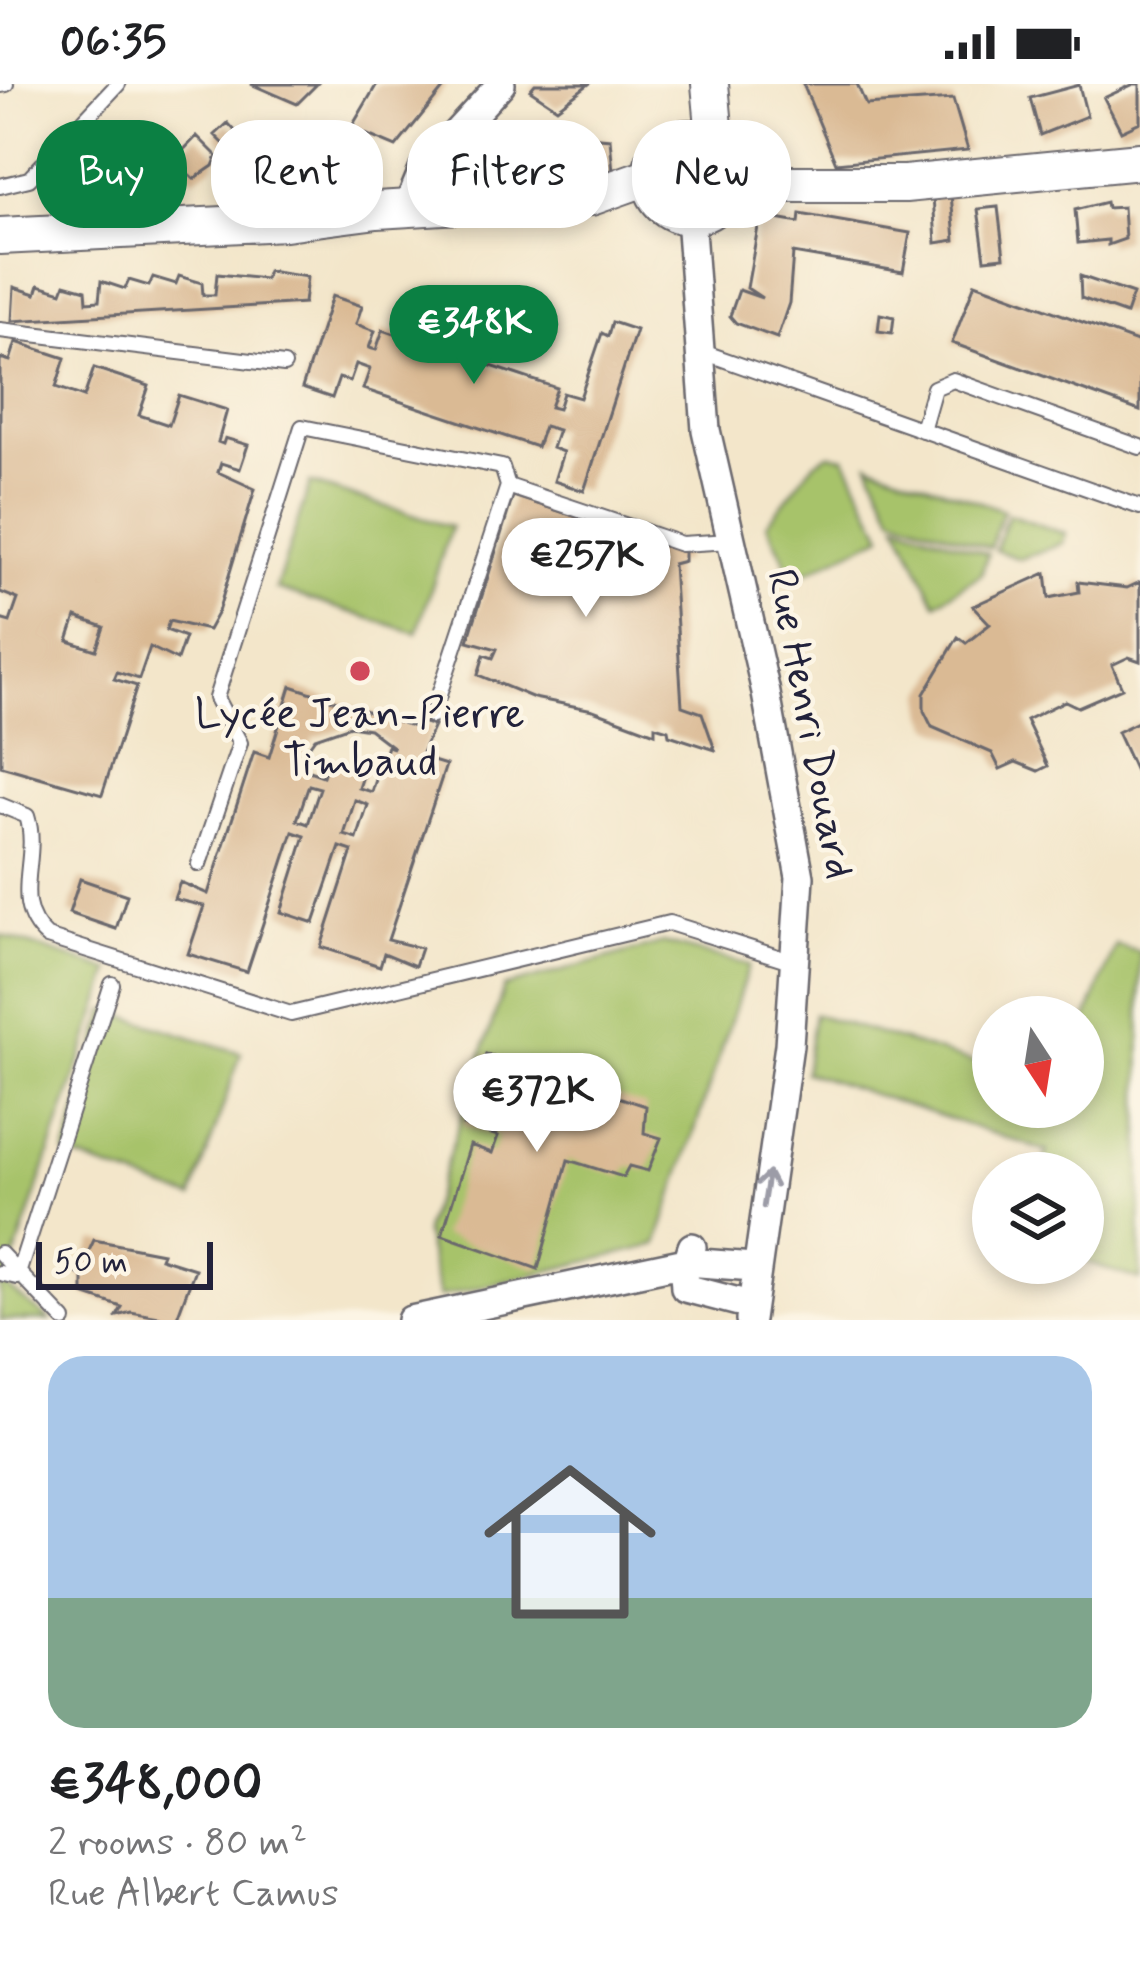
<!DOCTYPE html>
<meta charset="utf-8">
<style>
body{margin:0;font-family:Mynerve,sans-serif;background:#f6f6f6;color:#202124;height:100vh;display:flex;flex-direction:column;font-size:45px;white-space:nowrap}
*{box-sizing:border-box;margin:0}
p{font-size:39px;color:#757577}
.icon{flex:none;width:66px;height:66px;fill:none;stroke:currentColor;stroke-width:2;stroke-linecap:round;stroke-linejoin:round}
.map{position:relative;height:1236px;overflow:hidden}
.drawer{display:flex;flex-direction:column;background:#fff;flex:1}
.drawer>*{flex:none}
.banner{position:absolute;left:36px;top:36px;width:1068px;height:108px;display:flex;gap:24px}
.needle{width:78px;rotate:168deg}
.tools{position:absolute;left:972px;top:912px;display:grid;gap:24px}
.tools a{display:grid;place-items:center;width:132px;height:132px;border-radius:50%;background:#fff;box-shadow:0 6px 18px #0003;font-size:60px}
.scale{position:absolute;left:36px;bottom:30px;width:177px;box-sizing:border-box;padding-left:12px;border:6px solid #22223b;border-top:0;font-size:33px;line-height:42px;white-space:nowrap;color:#22223b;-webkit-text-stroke:9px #fcf5e5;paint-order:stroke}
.price{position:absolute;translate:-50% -102px;padding:0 27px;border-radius:42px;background:#fff;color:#222;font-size:39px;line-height:78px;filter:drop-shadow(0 3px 6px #0008)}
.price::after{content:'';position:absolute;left:50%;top:72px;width:36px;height:27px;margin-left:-18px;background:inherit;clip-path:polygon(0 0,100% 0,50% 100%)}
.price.selected{background:#0b8043;color:#fff}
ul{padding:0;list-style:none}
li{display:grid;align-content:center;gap:24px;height:636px;padding:0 48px}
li+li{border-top:3px solid #e0e0e0}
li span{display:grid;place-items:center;height:372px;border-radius:36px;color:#555}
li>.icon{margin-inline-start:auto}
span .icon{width:216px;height:216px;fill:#fffc;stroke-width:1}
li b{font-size:51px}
.tag{padding:0 42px;border-radius:48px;background:#fff;box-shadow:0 6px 18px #0003;font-size:42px;line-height:108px}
.tag.selected{background:#0b8043;color:#fff}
.status{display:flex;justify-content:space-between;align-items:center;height:84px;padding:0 60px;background:#fff;direction:ltr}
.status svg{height:33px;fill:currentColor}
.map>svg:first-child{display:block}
</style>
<div class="status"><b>06:35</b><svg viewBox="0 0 49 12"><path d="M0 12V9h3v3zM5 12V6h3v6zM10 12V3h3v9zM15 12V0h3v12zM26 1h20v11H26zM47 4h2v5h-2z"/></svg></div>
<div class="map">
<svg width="1140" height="1236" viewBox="0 0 1140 1236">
<rect width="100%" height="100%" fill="#fcf5e5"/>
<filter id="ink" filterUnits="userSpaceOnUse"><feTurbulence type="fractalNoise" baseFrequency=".00833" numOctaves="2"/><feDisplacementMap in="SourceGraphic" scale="24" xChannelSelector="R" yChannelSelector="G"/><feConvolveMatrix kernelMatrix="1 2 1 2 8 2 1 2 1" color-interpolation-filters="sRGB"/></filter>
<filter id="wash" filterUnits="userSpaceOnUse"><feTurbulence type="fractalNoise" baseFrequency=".004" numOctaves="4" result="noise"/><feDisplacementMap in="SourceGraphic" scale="48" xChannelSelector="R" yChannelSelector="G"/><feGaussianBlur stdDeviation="2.7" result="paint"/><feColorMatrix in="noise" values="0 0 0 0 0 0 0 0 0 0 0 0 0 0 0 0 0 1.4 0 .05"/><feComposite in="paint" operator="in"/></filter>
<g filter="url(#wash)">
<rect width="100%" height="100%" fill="#f3e6ca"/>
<path fill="#a7c36a" stroke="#647252" stroke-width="3" d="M829,370L845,373L883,451L794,494L767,440L814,379Z
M869,379L1003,426L990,464L893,431Z
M310,399L451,443L417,549L276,505Z
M1008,430L1066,450L1063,459L1020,475L995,466Z
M897,438L988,470L981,490L936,519Z
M0,851L111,887L5,1202L50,1236H0Z
M663,859L749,881L657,1161L439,1213L424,1147L504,903Z
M1116,861L1140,868V1196L1083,1177V1089H1041L1047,1067L805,988L814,930L993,984V1023H1083V944Z
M106,926L241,969L192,1114L65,1070Z"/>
<g id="blocks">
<path fill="#daba94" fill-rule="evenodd" d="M251,0H317L297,20Z
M377,0H447L396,63L351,44Z
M535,0H589L557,24L530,6Z
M803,0H857L866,21L953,15L968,66L836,79Z
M1134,0H1140V38L1121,47L1104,14Z
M1079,1L1087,32L1040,51L1030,14Z
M228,39L237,49L225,61L215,51Z
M577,46V52L610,55L613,88L465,102L462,73L469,72L471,62Z
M130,48L154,71L131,95L108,72Z
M197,52L217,72L213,82L194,95L174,76Z
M307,68L340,82L353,87L347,93L319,81L318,108L299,106Z
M276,76L278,101L254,103L255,117L230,119L229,93L253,91L252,78Z
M951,110L955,156L936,159L933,111Z
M1106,118L1107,124L1123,123L1125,155L1108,161V156L1078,159L1075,126Z
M998,123L1004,173L985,175L978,125Z
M800,130L910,149L903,188L793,169L789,219L777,254L736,239L730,232L739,206L762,214L747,204L760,132L799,139Z
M268,187L307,193L304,219L12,237L14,203L36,210L39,201L62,208L65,200L86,206L87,218L99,217L101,197L125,205L129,196L149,202L153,193L176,200L179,192L202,199L203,211H215L217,190L265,195Z
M1080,192L1133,210L1126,230L1081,214Z
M975,199L1140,259V327L952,259Z
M332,212L362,222L356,240L375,247L369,264L376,266L383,246L557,304L550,323L558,325L563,309L580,314L602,249L608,252L612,238L636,246L584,407L554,397L563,368L552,364L558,346L544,342L537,363L363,305L370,285L356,280L350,297L339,294L332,314L302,304Z
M880,230L894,233L892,249L878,247Z
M16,258L65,274L56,303L84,313L94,284L149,302L139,331L169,341L179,311L227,326L218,358L223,360L225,354L248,361L240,385L221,379L218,388L255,405L218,528L208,546L169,537L166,546L185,553L177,576L150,563L139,595L117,588L114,595L137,602L102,711L1,682L0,535L10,538L18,515L0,508V274L10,277ZM76,533L104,543L96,566L68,557Z
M513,412L684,468V477L673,480L682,622L702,629L715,666L669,651L668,646L655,642V649L593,626L534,614L478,591L484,571L493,574L497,565L468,557Z
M1046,489L1049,514L1079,508L1078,498L1127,504L1140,498V577L1129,573L1112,581L1122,604L1078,623L1065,617L1026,636L1048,682L1038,687L1016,678L1000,685L992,669L932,643L924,627V610L958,553L966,559L990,540L973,522Z
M291,602L415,643L417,637L434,642L420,673L446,681L388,856L421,864L415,882L384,869L380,882L321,863L352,767L340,763L314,839L281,828L305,752L293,748L247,888L188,870L204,822L174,815L180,798L208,810L254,668L269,673ZM350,642L369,645L394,664L387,662L372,708L359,704L364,689L328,678L323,692L295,682L315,654ZM309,701L320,704L308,740L297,736ZM355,716L368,721L357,755L344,751Z
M1138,638L1140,642V698L1117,648Z
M80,795L127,811L116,845L69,829Z
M486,970L646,1022L644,1049L661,1054L648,1087L629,1082L623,1093L568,1076L538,1185L442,1151L470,1061L492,1069L498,1052L463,1041Z
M94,1156L162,1169L160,1174L195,1185L176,1236L131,1228L117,1232L122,1223L83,1210V1192L78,1190Z"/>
</g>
</g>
<g filter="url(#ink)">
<use href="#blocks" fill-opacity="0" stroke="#6b676d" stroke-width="3"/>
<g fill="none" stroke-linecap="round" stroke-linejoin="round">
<defs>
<path id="lane" d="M0,1L6,0
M0,102L29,95L118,0
M0,246L284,281
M700,267L1140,423
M922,346L934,304L953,296L1140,363
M432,632L508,402L681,460L731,457
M0,721L27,732C41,775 8,819 47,853L291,930L669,839L797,879
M199,780L240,659L216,614L302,343L502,383L508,402
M0,1169L64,1236
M0,1189L17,1193L112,900"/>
<path id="street" d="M407,125L424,84L501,0
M690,133L706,346L765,604L800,793L789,961L750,1236
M692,1163L684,1188L685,1204L750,1221
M411,1236L686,1178L754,1183"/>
<path id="secondary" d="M710,0L716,64
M651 93a39 39 0 1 1 78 0a39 39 0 1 1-78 0Z
M729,100H905L1140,77
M0,152L285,138L377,126L591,113L650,92"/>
</defs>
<use href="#lane" stroke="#6b676d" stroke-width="18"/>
<use href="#street" stroke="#6b676d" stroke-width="32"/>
<use href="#secondary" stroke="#6b676d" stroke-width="40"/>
<use href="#lane" stroke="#fff" stroke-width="14"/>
<use href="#street" stroke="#fff" stroke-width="27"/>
<use href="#secondary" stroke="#fff" stroke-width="36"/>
</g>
<defs><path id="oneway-shaft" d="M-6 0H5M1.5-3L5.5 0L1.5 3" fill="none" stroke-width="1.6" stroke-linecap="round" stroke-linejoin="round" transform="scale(3)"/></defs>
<use stroke="#9c9ca7" href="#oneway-shaft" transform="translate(766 1105) rotate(-81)"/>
</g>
<circle fill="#d1495b" stroke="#fcf5e5" stroke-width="4.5" cx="360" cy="587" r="12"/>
<g text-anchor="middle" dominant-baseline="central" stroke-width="9" stroke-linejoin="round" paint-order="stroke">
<g font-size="42" fill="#22223b" stroke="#fcf5e5">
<text x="360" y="631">Lycée Jean-Pierre<tspan x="360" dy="48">Timbaud</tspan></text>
</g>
<g font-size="42" fill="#22223b" stroke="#fcf5e5">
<text transform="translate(809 640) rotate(79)">Rue Henri Douard</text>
</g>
</g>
</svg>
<div class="tools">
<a><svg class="needle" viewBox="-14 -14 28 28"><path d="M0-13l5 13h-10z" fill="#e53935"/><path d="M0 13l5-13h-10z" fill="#757577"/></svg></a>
<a><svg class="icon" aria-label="layers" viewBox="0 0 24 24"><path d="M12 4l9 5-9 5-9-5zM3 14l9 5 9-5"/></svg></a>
</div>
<div class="scale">50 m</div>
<b class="price selected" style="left:474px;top:303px">€348K</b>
<b class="price" style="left:586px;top:536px">€257K</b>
<b class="price" style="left:537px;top:1071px">€372K</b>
<div class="banner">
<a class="tag selected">Buy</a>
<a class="tag">Rent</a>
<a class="tag">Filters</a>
<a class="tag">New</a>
</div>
</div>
<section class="drawer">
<ul>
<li><span style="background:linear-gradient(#a9c7e8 65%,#7fa58c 0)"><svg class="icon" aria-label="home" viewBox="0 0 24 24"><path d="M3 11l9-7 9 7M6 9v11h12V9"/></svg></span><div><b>€348,000</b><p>2 rooms · 80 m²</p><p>Rue Albert Camus</p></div></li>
</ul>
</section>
